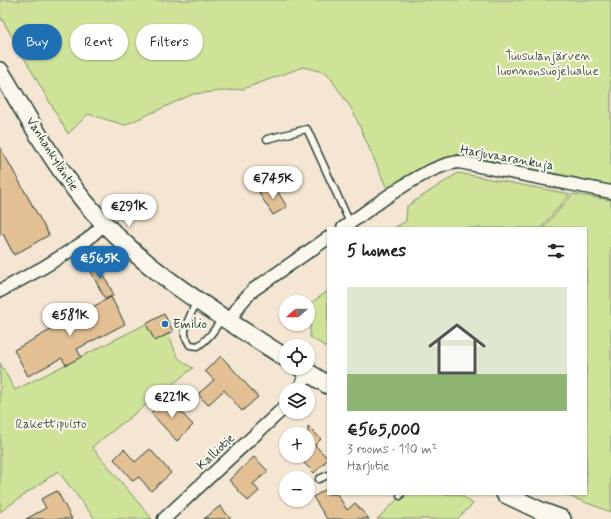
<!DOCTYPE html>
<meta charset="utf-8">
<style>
body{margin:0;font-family:Mynerve,sans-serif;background:#f6f6f6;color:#202124;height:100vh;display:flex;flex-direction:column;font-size:15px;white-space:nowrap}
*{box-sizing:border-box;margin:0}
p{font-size:13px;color:#757577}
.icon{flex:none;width:22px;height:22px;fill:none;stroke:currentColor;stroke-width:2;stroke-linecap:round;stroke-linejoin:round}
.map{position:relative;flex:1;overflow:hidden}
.sheet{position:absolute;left:327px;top:227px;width:260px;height:268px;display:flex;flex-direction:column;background:#fff;border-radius:0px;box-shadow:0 1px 3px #0004}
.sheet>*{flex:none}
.guide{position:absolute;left:12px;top:24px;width:255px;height:36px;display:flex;gap:8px}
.needle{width:26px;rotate:249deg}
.fabs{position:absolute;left:279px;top:295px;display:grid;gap:8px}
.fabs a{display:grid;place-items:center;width:36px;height:36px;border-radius:50%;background:#fff;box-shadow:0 1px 3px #0004;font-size:20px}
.price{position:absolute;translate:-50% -34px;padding:0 9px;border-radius:14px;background:#fff;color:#222;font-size:13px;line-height:26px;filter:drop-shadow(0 1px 2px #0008)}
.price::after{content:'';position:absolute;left:50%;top:24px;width:12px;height:9px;margin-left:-6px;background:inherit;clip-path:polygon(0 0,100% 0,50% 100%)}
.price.selected{background:#1f6fb2;color:#fff}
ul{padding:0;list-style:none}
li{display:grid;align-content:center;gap:8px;height:212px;padding:0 20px}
li span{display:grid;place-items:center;height:124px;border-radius:0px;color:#555}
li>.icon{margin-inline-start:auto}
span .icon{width:72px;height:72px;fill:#fffc;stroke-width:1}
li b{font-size:17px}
h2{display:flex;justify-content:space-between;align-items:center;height:48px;padding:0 20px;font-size:17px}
.tag{padding:0 14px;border-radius:18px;background:#fff;box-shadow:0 1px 3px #0004;font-size:14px;line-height:36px}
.tag.selected{background:#1f6fb2;color:#fff}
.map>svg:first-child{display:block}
</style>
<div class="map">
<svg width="611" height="519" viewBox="0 0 611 519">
<rect width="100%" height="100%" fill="#f4e6d2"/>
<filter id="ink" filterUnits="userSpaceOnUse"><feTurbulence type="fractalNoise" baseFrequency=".025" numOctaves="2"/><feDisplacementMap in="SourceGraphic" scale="8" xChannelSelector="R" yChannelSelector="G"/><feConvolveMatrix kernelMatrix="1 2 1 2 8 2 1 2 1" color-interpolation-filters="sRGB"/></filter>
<g filter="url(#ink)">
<path fill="#cfe398" stroke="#779066" d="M0,0H611V185L459,154L423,166L388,191L353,111L327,73L303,67L243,89L193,94L125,125L88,114L68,134L0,16Z
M458,173L570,194L541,228H394L406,221L407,206Z
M573,194L611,200V512L563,494H586V228H543Z
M328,291V348L310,337C311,325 308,316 308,305Z
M146,324L155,341L168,334C178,353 171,356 193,368L92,447L152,519H95L58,471L0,512V363L15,390Z
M403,494H460L473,504L457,519H377Z"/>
<path fill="#e3c094" stroke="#1f3d34" d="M0,147L49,235L14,255L3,234L0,235Z
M273,184L287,207L273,215L259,193Z
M96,260L114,295L105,299L87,264Z
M111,297L125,324L77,349L81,357L66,365L62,358L28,376L14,350Z
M164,314L173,331L155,341L146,324Z
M221,356L258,397L242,411L224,390L208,405L198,394L214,380L205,371Z
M167,397L193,425L177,441L151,413Z
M308,426L321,439L315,445L328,459L314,473L297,456H308Z
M124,449L135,462L150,449L171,473L151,491L139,477L133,481L114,459Z
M254,457L268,471L253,484L259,491L248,501L229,480Z
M328,488V494H337L347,510L355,503L369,519H327L313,497Z
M57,491L72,519H26L46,508L41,499Z
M220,506L231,519H204Z"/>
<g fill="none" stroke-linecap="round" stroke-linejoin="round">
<defs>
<path id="lane" d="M267,139L307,129L350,223
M196,302L185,328V336L190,345L198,346C209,339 215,329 222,318
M319,479L328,475
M400,496L401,494"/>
<path id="street" d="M343,228C372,208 425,165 459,162L611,192
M0,291L44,267L87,240L104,224
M229,322L240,304L253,290L328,238
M298,390L308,372
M164,519L286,406"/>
<path id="secondary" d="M0,71C27,115 51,160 84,201C139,268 214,312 286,358
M301,368L328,385
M505,494L543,512L562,519"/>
</defs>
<use href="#lane" stroke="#1f3d34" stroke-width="9"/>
<use href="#street" stroke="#1f3d34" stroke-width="15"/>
<use href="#secondary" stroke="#1f3d34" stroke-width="20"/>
<use href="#lane" stroke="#fbf7ec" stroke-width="6"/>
<use href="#street" stroke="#fbf7ec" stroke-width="12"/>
<use href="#secondary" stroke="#fbf7ec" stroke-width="17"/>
</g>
</g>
<circle fill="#1f6fb2" stroke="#fbf7ec" stroke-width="1.5" cx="165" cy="324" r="4"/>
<g text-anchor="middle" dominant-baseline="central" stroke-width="4" stroke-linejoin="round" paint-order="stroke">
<g font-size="13" fill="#425e48" stroke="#fbf7ec">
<text x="548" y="56">Tuusulanjärven<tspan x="548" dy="15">luonnonsuojelualue</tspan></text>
<text x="51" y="424">Rakettipuisto</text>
</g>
<g font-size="13" fill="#1f3d34" stroke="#fbf7ec">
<text transform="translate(52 154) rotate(57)">Vanhankyläntie</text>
<text transform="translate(507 158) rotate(10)">Harjuvaarankuja</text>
<text transform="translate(216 452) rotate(-43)">Kalliotie</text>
</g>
<g font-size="13" fill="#1f3d34" stroke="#fbf7ec" text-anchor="start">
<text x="173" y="324">Emilio</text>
</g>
</g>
</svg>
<div class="fabs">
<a><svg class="needle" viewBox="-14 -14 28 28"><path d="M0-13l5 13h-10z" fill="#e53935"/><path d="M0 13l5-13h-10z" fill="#757577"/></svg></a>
<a><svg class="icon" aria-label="locate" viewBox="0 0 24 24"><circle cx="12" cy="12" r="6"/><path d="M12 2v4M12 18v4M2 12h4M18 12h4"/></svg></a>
<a><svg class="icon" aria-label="layers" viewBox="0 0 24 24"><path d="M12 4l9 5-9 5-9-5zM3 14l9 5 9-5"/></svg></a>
<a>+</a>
<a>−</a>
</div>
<b class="price" style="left:273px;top:200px">€745K</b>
<b class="price" style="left:129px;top:228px">€291K</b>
<b class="price selected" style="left:100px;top:280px">€565K</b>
<b class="price" style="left:70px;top:337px">€581K</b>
<b class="price" style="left:172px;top:419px">€221K</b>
<div class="guide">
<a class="tag selected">Buy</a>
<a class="tag">Rent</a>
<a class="tag">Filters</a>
</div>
<section class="sheet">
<h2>5 homes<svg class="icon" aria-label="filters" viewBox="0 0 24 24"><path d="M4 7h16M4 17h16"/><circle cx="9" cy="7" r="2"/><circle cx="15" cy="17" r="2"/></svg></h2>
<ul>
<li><span style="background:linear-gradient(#dfe7d0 70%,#8fb573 0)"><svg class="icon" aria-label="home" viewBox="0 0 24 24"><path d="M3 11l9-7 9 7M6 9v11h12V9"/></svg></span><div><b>€565,000</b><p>3 rooms · 110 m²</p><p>Harjutie</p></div></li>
</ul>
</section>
</div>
